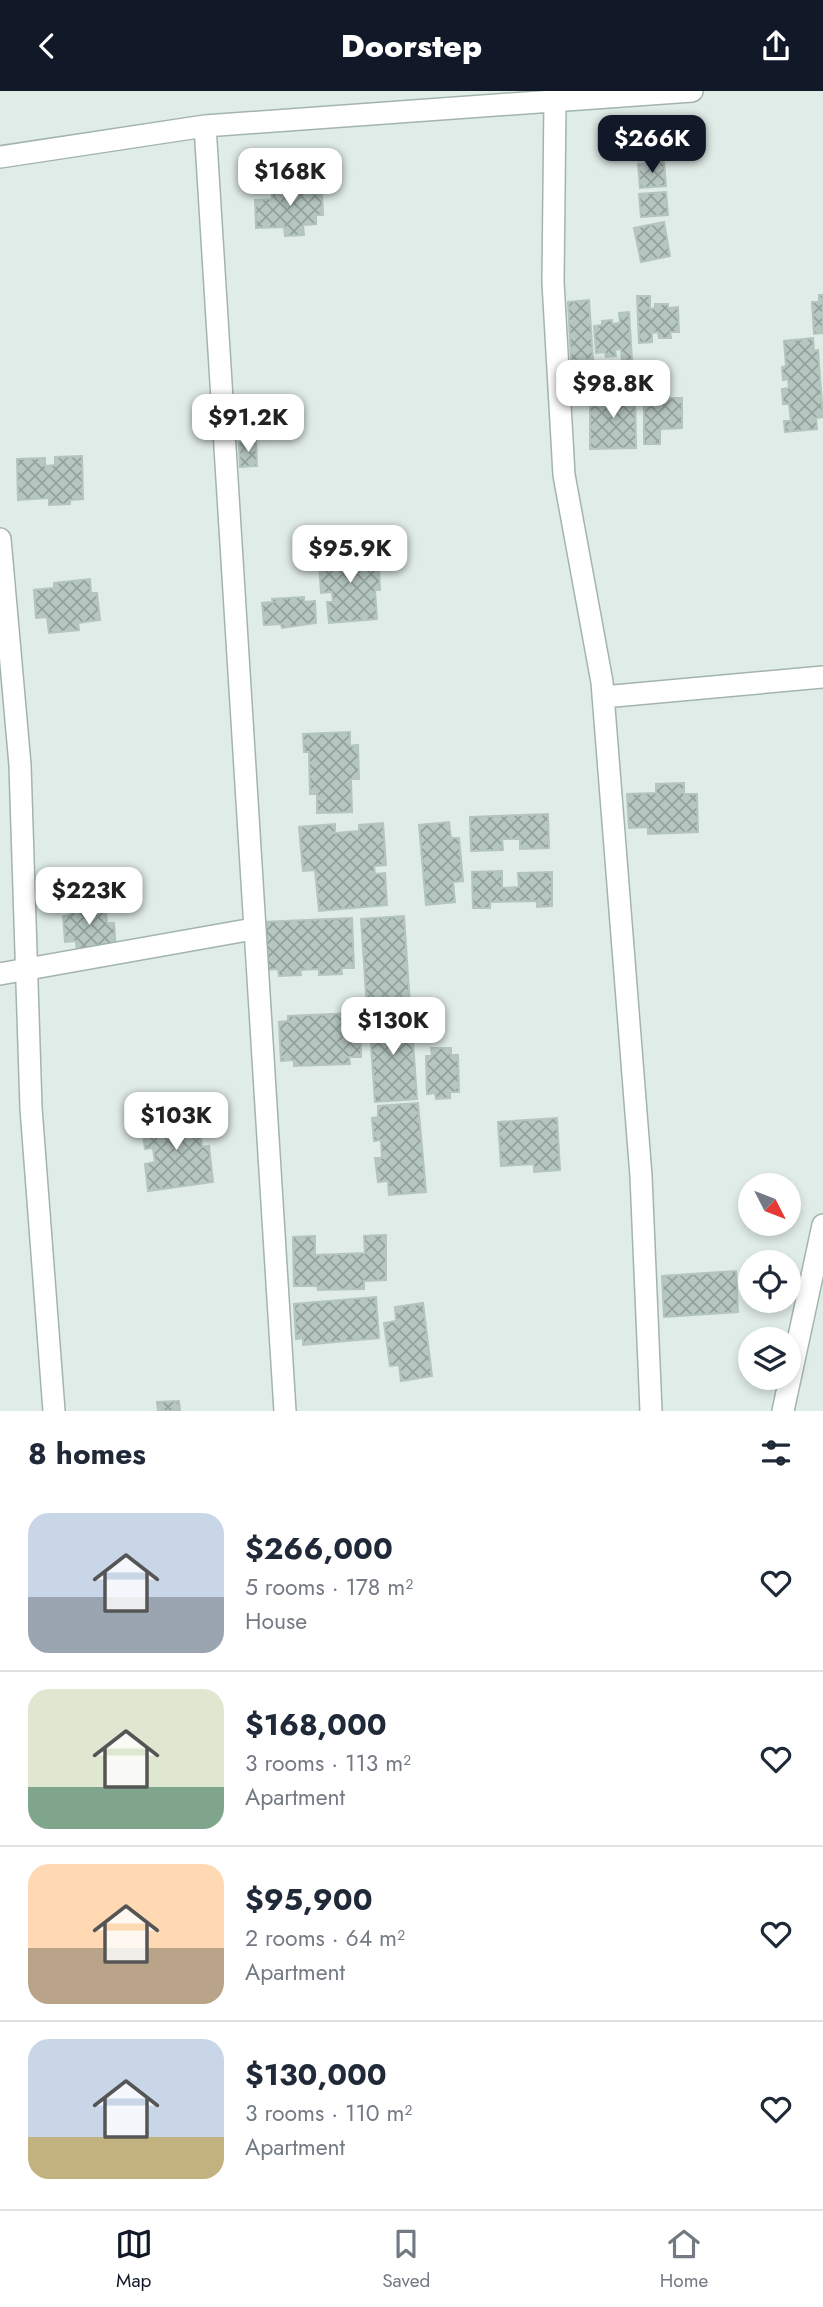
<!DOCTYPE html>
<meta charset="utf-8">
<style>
body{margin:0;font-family:Jost,sans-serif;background:#f2f2f3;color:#1f2937;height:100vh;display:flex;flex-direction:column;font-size:26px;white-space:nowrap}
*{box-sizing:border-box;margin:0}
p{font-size:23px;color:#747a83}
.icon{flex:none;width:38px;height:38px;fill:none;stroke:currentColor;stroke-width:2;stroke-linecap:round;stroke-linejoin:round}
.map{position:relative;height:1320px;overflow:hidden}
.drawer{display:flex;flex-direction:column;background:#fff;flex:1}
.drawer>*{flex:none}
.needle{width:46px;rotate:132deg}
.fabs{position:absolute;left:738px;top:1082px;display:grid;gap:14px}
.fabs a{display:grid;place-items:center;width:63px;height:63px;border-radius:50%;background:#fff;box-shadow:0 4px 10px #0003;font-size:35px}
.price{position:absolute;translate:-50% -60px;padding:0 16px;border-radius:14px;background:#fff;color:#222;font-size:23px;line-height:46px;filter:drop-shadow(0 2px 4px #0008)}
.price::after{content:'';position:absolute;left:50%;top:42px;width:21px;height:16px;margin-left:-10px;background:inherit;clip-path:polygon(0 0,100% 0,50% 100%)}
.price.active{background:#111827;color:#fff}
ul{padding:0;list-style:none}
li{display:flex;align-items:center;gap:21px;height:175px;padding:0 28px}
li+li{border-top:2px solid #e0e1e3}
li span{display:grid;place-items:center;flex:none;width:196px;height:140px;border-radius:21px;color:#555}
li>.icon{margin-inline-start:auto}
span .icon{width:84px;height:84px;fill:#fffc;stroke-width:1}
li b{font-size:30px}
h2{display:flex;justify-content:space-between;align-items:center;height:84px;padding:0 28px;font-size:30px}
header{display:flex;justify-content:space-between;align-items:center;height:91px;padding:0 28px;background:#111827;color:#fff;font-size:32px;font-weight:800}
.tabs{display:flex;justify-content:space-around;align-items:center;height:98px;border-top:2px solid #e0e1e3;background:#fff;font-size:19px;color:#747a83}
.tabs a{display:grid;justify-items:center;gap:4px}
.tabs .active{color:#111827}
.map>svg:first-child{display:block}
</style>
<header><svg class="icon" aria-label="back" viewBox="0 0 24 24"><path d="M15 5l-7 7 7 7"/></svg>Doorstep<svg class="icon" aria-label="share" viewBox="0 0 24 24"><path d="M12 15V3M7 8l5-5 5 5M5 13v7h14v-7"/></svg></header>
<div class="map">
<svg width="823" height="1320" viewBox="0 0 823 1320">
<defs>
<pattern id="building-cross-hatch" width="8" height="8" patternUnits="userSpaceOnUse" patternTransform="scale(1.75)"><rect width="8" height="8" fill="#b6c6c0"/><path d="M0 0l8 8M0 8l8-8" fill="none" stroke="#94a29d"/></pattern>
</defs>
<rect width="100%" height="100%" fill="#e0ece7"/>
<path fill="url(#building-cross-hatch)" stroke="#b3c5be" stroke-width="2" d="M662,45L664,67L638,70L636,47Z
M664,71L666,95L640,97L638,73Z
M314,91V103H322L323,124H316V133L303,134L304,144L285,145L284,136L256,137L255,109L272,108L271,93Z
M666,101L668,124L641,126L639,103Z
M664,131L670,165L641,171L634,137Z
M819,204H823V242L814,243L812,211H819Z
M637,205H650V218L655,217V213H668V217L678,216L679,241H670L671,247H659L658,241L652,242V251L639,252Z
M589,209L593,268L571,270L568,211Z
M629,221L632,269L622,270L621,258L615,259L616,265L606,266L605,261L596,262L594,235L602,234V230L612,229V233L620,232L619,222Z
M813,247L814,260L818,259L823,326L816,327L817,338L785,341L784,330H791L789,313H783L782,298L789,297L788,288L783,289L782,276L786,275L784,250Z
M644,298H660V307H682V337L660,338V353H644Z
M635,300L636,357L590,358V301Z
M256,350L257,375L240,376L239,351Z
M82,365L83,408L70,409V413L49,414V407L18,409L17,368L45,367V375L55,374V366Z
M352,454V459L367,458L368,469L372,468L373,479H379L380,499H375L377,528L329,532L327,511H333L332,501L321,502L319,471L330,470L329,455Z
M90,488L91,502H97L100,529L78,532L79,539L49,542L47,526L36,527L34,499L54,497V492Z
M304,506V511L315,510L316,532L282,537L281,533L264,534L262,512L273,511L272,508Z
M350,641V655L358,654L359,688H351L352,721L317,722V703H310L309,661H304L303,643Z
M684,692V703H697L698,741L648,743V736L629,737L627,703L656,702V693Z
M548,723L549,757L520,758V748H502L503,759L471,760L470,726Z
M449,731L451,747H459L463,790L453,791L455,811L426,814L419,734Z
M383,732L386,774L374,775L375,783L385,782L387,814L319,820L315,779L303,780L299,736L335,733V742L359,740V734Z
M502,780V797L519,796L518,782L552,781V815L537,816V810L490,811V817H473L472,781Z
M105,809L107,832H114L116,858L77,861L76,850L65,851L63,825L70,824L69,813Z
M404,825L410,914L367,918L361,828Z
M352,827L354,877H341L342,883L319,884V878L300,879L301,884L279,885L278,878L264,879L262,831Z
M411,921L417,1008L375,1011L369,924Z
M353,922V925H360L361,966H349L350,973L294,975V969L281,970L279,931L288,930V925Z
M431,957H451V964H458L459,1001H450V1007L436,1008L435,1002L427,1003L426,965H432Z
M418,1012L426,1101L389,1104L388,1090L378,1091L375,1067H382L381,1049L374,1050L372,1027L378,1026V1015Z
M198,1021L202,1056L209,1055L213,1091L148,1100L145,1073L155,1071L153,1057L145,1058L141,1028Z
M557,1027L560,1079L534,1081V1073L501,1075L498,1031Z
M386,1144V1189L364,1190V1198L318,1199L317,1195H294L293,1146L315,1145V1164L365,1162L364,1145Z
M736,1180L738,1221L664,1226L662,1185Z
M376,1206L379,1247L303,1254V1247L296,1248L294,1213Z
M423,1212L432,1285L401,1290L399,1274L390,1275L384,1232L396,1230L395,1216Z
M179,1310L180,1320H158L157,1311Z"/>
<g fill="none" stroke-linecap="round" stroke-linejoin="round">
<defs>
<path id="minor" d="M555,10L553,191L564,384L602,591L641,1085L651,1320
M205,35C234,463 256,892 285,1320
M0,66L205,35L692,0
M0,448L20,674L31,1017L54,1320
M603,606L823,586
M0,883L253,838
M783,1320L823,1134"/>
</defs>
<use href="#minor" stroke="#a3b4ae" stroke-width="24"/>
<use href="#minor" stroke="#fff" stroke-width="21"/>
</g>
</svg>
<div class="fabs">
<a><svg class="needle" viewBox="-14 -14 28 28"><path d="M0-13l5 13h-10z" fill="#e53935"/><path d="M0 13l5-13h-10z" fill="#747a83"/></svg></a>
<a><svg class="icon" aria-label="locate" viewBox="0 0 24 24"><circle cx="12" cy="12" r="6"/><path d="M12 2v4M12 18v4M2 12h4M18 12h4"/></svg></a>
<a><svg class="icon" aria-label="layers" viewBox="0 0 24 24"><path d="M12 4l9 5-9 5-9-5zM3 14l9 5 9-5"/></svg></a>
</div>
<b class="price active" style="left:652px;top:84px">$266K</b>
<b class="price" style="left:290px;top:117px">$168K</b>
<b class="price" style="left:613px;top:329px">$98.8K</b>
<b class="price" style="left:248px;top:363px">$91.2K</b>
<b class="price" style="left:350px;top:494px">$95.9K</b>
<b class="price" style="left:89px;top:836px">$223K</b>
<b class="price" style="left:393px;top:966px">$130K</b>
<b class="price" style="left:176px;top:1061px">$103K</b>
</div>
<section class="drawer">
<h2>8 homes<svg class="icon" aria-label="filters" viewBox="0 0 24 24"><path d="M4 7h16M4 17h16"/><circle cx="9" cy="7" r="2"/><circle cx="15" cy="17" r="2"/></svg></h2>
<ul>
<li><span style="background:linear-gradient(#c9d6e8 60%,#9aa5b1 0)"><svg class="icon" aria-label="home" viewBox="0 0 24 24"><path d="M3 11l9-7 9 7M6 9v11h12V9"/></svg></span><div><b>$266,000</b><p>5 rooms · 178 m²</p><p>House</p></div><svg class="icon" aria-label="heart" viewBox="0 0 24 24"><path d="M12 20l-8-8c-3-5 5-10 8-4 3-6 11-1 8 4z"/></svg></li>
<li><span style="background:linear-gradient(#dfe7d0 70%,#7fa58c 0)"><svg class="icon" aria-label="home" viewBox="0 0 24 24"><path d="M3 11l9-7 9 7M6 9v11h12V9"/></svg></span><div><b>$168,000</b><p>3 rooms · 113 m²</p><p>Apartment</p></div><svg class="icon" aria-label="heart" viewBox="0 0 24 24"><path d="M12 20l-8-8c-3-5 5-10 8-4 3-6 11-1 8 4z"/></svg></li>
<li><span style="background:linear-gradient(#ffd9b3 60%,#b9a48a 0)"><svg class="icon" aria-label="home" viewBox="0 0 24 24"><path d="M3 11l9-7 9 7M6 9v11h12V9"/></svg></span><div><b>$95,900</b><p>2 rooms · 64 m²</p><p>Apartment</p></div><svg class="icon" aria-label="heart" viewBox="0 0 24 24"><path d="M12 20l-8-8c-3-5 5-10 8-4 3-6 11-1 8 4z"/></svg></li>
<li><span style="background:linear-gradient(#c9d6e8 70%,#c2b280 0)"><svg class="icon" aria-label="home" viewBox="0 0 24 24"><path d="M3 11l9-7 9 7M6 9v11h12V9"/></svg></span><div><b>$130,000</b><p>3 rooms · 110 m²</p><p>Apartment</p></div><svg class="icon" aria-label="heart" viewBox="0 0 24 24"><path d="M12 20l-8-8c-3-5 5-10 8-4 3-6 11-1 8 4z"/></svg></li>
</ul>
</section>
<nav class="tabs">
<a class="active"><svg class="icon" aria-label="map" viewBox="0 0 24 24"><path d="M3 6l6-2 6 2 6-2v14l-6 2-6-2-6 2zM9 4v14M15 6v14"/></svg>Map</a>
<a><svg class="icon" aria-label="saved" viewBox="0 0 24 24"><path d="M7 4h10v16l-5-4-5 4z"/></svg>Saved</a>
<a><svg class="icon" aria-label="home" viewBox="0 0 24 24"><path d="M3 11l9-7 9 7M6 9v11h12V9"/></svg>Home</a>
</nav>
